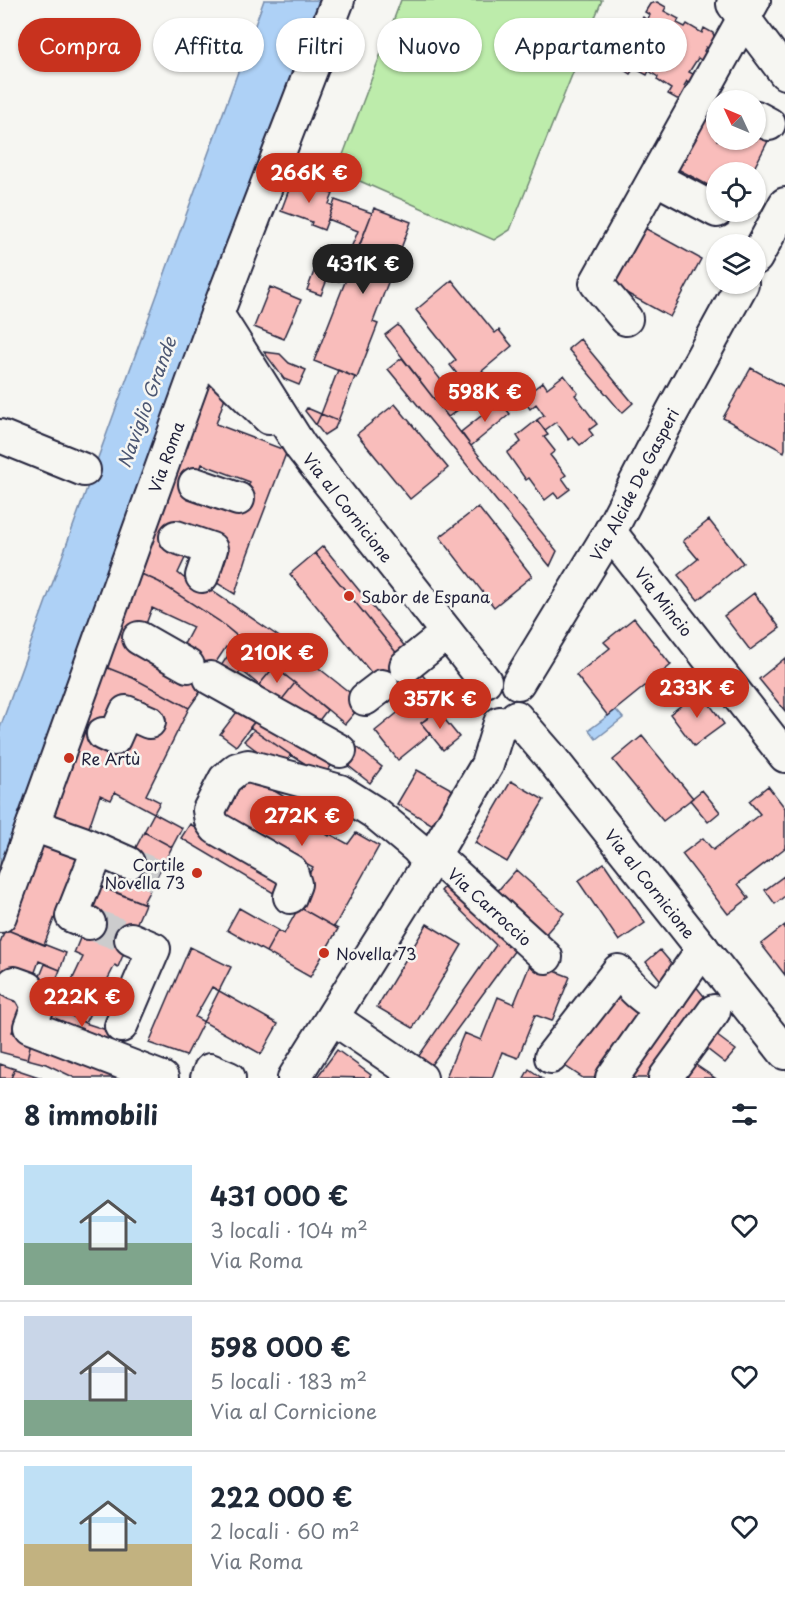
<!DOCTYPE html>
<html lang="it">
<meta charset="utf-8">
<style>
body{margin:0;font-family:"Playpen Sans",sans-serif;background:#f6f6f7;color:#1f2937;height:100vh;display:flex;flex-direction:column;font-size:22px;white-space:nowrap}
*{box-sizing:border-box;margin:0}
p{font-size:20px;color:#747a83}
.icon{flex:none;width:33px;height:33px;fill:none;stroke:currentColor;stroke-width:2;stroke-linecap:round;stroke-linejoin:round}
.map{position:relative;height:1078px;overflow:hidden}
.sheet{display:flex;flex-direction:column;background:#fff;flex:1}
.sheet>*{flex:none}
.guide{position:absolute;left:18px;top:18px;width:750px;height:54px;display:flex;gap:12px}
.needle{width:39px;rotate:314deg}
.controls{position:absolute;left:706px;top:90px;display:grid;gap:12px}
.controls a{display:grid;place-items:center;width:60px;height:60px;border-radius:50%;background:#fff;box-shadow:0 2px 4px #0004;font-size:30px}
.price{position:absolute;translate:-50% -51px;padding:0 14px;border-radius:21px;background:#c8321e;color:#fff;font-size:20px;line-height:39px;filter:drop-shadow(0 2px 3px #0008)}
.price::after{content:'';position:absolute;left:50%;top:36px;width:18px;height:14px;margin-left:-9px;background:inherit;clip-path:polygon(0 0,100% 0,50% 100%)}
.price.on{background:#222;color:#fff}
ul{padding:0;list-style:none}
li{display:flex;align-items:center;gap:18px;height:150px;padding:0 24px}
li+li{border-top:2px solid #e0e1e3}
li span{display:grid;place-items:center;flex:none;width:168px;height:120px;border-radius:0px;color:#555}
li>.icon{margin-inline-start:auto}
span .icon{width:72px;height:72px;fill:#fffc;stroke-width:1}
li b{font-size:26px}
h2{display:flex;justify-content:space-between;align-items:center;height:72px;padding:0 24px;font-size:26px}
.tag{padding:0 21px;border-radius:27px;background:#fff;box-shadow:0 2px 4px #0004;font-size:21px;line-height:54px}
.tag.on{background:#c8321e;color:#fff}
.map>svg:first-child{display:block}
</style>
<div class="map">
<svg width="785" height="1078" viewBox="0 0 785 1078">
<rect width="100%" height="100%" fill="#f6f6f2"/>
<filter id="ink" filterUnits="userSpaceOnUse"><feTurbulence type="fractalNoise" baseFrequency=".0167" numOctaves="2"/><feDisplacementMap in="SourceGraphic" scale="12" xChannelSelector="R" yChannelSelector="G"/><feConvolveMatrix kernelMatrix="1 2 1 2 8 2 1 2 1" color-interpolation-filters="sRGB"/></filter>
<g filter="url(#ink)">
<path fill="#bdecab" stroke="#708773" stroke-width="1.5" d="M401,0H602L510,230L494,240L337,171Z"/>
<path fill="#aed1f6" stroke="#768bab" stroke-width="1.5" d="M264,0H319L0,875V728Z
M616,710L623,718L596,739L589,730Z"/>
<path fill="#f9bdbb" stroke="#22223b" stroke-width="1.5" fill-rule="evenodd" d="M657,2L666,7L664,11L679,19L677,23L685,27L687,24L702,33L704,28L713,33L716,42L711,50L706,47L704,51L708,54L704,62L698,58L689,72L697,76L692,84L687,81L684,86L690,89L684,98L677,99L668,94L671,89L657,80L658,77L649,71L647,75L634,68L630,74L621,68L619,59L623,52L628,54L631,50L625,47L630,40L635,43L644,28L638,25L643,17L647,20L650,15L645,12L650,4Z
M706,108L717,114V140H756V134L768,141L752,172H717V190L674,167Z
M293,179L333,194L329,204L333,206L324,230L311,225L312,222L281,211Z
M335,200L372,213L355,258L348,255L358,231L328,219Z
M374,208L411,222L373,322L378,324L357,378L314,361Z
M641,226L701,259L670,317L610,284Z
M338,251L348,255L339,281L328,277Z
M318,261L332,267L321,295L307,290Z
M452,280L495,333L499,330L512,346L482,371L485,374L468,388L450,365L456,360L416,310Z
M270,287L301,300L284,339L254,327Z
M398,325L462,407L448,417L385,335Z
M580,339L633,403L622,413L568,349Z
M264,352L280,354L289,363L306,370L299,385L284,379Z
M402,358L471,446L557,551L550,566L388,369Z
M751,368L785,387V449L784,452L723,418Z
M338,370L355,377L338,421L321,414Z
M204,373L227,391L216,424L287,451L247,556L235,594L217,583L229,549L219,546L187,554L178,573L189,582L193,578L278,636L363,703L345,724L219,621L159,582L137,572ZM202,464L250,482L239,509L192,492Z
M564,375L578,393L575,395L597,424L589,430L593,435L580,445L573,437L569,440L556,422L545,430L537,420L544,415L536,404L530,409L522,398L543,382L547,388Z
M500,401L510,414L471,446L461,432Z
M395,404L448,468L410,499L357,434Z
M307,408L321,414L316,425L305,411Z
M321,414L338,421L335,428L324,435L316,425Z
M537,420L548,435L544,437L555,451L550,455L566,475L562,478L570,489L558,498L554,493L545,500L529,478L526,480L507,453L521,442L517,436Z
M478,507L532,576L494,607L440,537Z
M709,520L743,563L698,600L678,575L698,559L683,541Z
M323,546L411,654L403,661L315,553Z
M315,553L403,661L378,681L290,574Z
M137,572L159,582L219,621L274,667L259,685L241,670L236,677L221,666L231,651L226,647L214,665L217,668L189,708L133,678L103,666ZM152,608L193,627L182,648L195,655L179,679L131,652L146,624Z
M754,593L780,628L750,650L724,616Z
M634,618L671,665L608,716L576,675L610,648L604,642Z
M785,658V711L759,679Z
M103,666L133,678L189,708L146,795L160,802L154,813L115,792L111,800L100,795L86,836L47,822ZM119,698L158,715L147,739L127,730L101,740Z
M415,666L442,699L424,713L428,718L421,723L430,734L398,760L375,731L401,710L385,690Z
M274,667L295,683L280,702L259,685Z
M295,683L327,710L314,727L280,702Z
M700,691L724,724L694,746L670,714Z
M243,704L259,716L236,746L220,734Z
M437,710L459,737L443,750L421,723Z
M259,716L335,761L324,775L291,755L250,727Z
M254,730L291,755L281,769L244,741Z
M642,736L693,798L663,821L613,760Z
M353,744L382,767L370,783L341,760Z
M417,770L453,790L433,825L397,804Z
M243,772L296,804L293,809L310,818L309,820L317,825L316,828L329,836L330,834L348,844L356,833L379,846L334,927L292,903L313,867L218,815Z
M511,781L544,800L507,862L475,843Z
M768,786L785,808V848L738,884L749,898L728,914L682,854L703,838L713,850L760,814L749,801Z
M702,790L720,812L708,822L690,800Z
M154,813L182,828L172,847L144,832Z
M47,822L86,836L44,945L5,929Z
M190,824L291,884L282,898L181,838Z
M144,832L172,847L143,903L113,891Z
M604,863L645,923L619,941L578,881Z
M516,870L564,913L542,938L494,895Z
M784,876L785,896L775,904L765,890Z
M450,881L520,943L428,1069L416,1060L496,945L441,891Z
M101,887L145,904L118,967L115,965L85,1023L59,1008L83,957L74,953ZM74,999L86,1005L82,1013L70,1008Z
M299,907L338,929L310,977L266,952L278,930L284,934Z
M239,908L278,930L266,952L227,930Z
M427,924L462,945L413,1028L377,1007Z
M785,925V975L761,944Z
M5,929L66,953L60,970L39,961L31,983L0,971V943Z
M190,947L231,967L186,1056L149,1043Z
M660,950L677,970L662,982L646,962Z
M531,962L570,977L552,1021L535,1015L518,1058L502,1052L492,1078L446,1077L464,1033L481,1040L498,997L514,1004Z
M45,964L60,970L47,1003L34,991Z
M0,971L16,977L27,995L12,1032L32,1038L27,1059L0,1052Z
M690,979L712,1006L657,1078H630Z
M212,987L278,1024L261,1054L195,1017Z
M611,993L641,1013L597,1078H583L562,1064Z
M47,1003L85,1023L125,1036L118,1052L40,1019Z
M708,1029L736,1050L725,1063L698,1042Z
M32,1038L132,1078H75L46,1064L27,1059Z
M337,1050L371,1075L369,1078L317,1077Z
M687,1059L715,1078H674Z
M0,1064L15,1069L11,1078H0Z
M15,1069L42,1078H11Z
M529,1069L542,1078H524Z"/>
<g fill="none" stroke-linecap="round" stroke-linejoin="round">
<path stroke="#cccccd" stroke-width="32" stroke-dasharray="32 16" stroke-linecap="butt" d="M128,863L157,876
M89,923L131,939"/>
<defs>
<g id="minor">
<path d="M733,4L785,73"/>
<path d="M756,117L769,124"/>
<path d="M655,178L717,211"/>
<path d="M756,258L785,204"/>
<path id="s1" d="M217,314L301,447L485,681"/>
<path d="M626,319L596,283L754,0"/>
<path d="M203,354L269,418"/>
<path d="M0,436L84,470"/>
<path d="M195,484L238,499"/>
<path id="s2" d="M610,532L785,756"/>
<path d="M176,537L211,549L202,576"/>
<path d="M139,638L188,666"/>
<path d="M406,666L447,633"/>
<path d="M210,678L340,751"/>
<path id="s3" d="M518,683L610,532L671,414L742,284"/>
<path d="M365,699L382,686"/>
<path id="s4" d="M516,717L548,754L785,1053"/>
<path d="M103,734L114,739L126,712L149,722"/>
<path d="M33,825L83,843L128,863"/>
<path id="s5" d="M434,855L546,957"/>
<path d="M290,897L295,884L291,871L216,828L211,821L209,810L225,779L237,769L248,766L340,791L375,813L417,848L429,862"/>
<path id="s6" d="M0,916L217,314L338,0"/>
<path d="M89,923L72,916L98,850"/>
<path d="M14,983L28,988L38,1006L30,1027L162,1078"/>
<path d="M333,1018L421,1078"/>
<path d="M121,1026L154,949L131,939"/>
<path d="M551,1057L618,971C626,980 645,1004 657,1003C662,1003 666,999 670,996"/>
<path d="M207,1078L210,1070L229,1078"/>
<path d="M294,1078L434,855L487,765L500,723"/>
<path d="M612,1078L703,949"/>
<path d="M665,1078L714,1011"/>
</g>
</defs>
<use href="#minor" stroke="#22223b" stroke-width="36"/>
<use href="#minor" stroke="#f6f6f2" stroke-width="32"/>
</g>
</g>
<g fill="#c8321e" stroke="#f6f6f2" stroke-width="2">
<circle cx="349" cy="596" r="6"/>
<circle cx="69" cy="758" r="6"/>
<circle cx="197" cy="873" r="6"/>
<circle cx="324" cy="953" r="6"/>
</g>
<g text-anchor="middle" dominant-baseline="central" stroke-width="5" stroke-linejoin="round" paint-order="stroke">
<g font-size="16" fill="#22223b" stroke="#f6f6f2">
<text stroke="none"><textPath href="#s6" startOffset="488">Via Roma</textPath></text>
<text stroke="none"><textPath href="#s3" startOffset="230">Via Alcide De Gasperi</textPath></text>
<text stroke="none"><textPath href="#s1" startOffset="234">Via al Cornicione</textPath></text>
<text stroke="none"><textPath href="#s2" startOffset="88">Via Mincio</textPath></text>
<text stroke="none"><textPath href="#s4" startOffset="214">Via al Cornicione</textPath></text>
<text stroke="none"><textPath href="#s5" startOffset="76">Via Carroccio</textPath></text>
</g>
<g font-size="16" fill="#22223b" stroke="#f6f6f2" text-anchor="start">
<text x="361" y="596">Sabor de Espana</text>
<text x="81" y="758">Re Artù</text>
<text x="185" y="864" text-anchor="end">Cortile<tspan x="185" dy="18">Novella 73</tspan></text>
<text x="336" y="953">Novella 73</text>
</g>
<g font-size="18" font-style="italic" fill="#4c5773" stroke="#f6f6f2">
<text transform="translate(146 402) rotate(-70)">Naviglio Grande</text>
</g>
</g>
</svg>
<div class="controls">
<a><svg class="needle" viewBox="-14 -14 28 28"><path d="M0-13l5 13h-10z" fill="#e53935"/><path d="M0 13l5-13h-10z" fill="#747a83"/></svg></a>
<a><svg class="icon" aria-label="locate" viewBox="0 0 24 24"><circle cx="12" cy="12" r="6"/><path d="M12 2v4M12 18v4M2 12h4M18 12h4"/></svg></a>
<a><svg class="icon" aria-label="layers" viewBox="0 0 24 24"><path d="M12 4l9 5-9 5-9-5zM3 14l9 5 9-5"/></svg></a>
</div>
<b class="price" style="left:309px;top:204px">266K €</b>
<b class="price on" style="left:363px;top:295px">431K €</b>
<b class="price" style="left:485px;top:423px">598K €</b>
<b class="price" style="left:277px;top:684px">210K €</b>
<b class="price" style="left:697px;top:719px">233K €</b>
<b class="price" style="left:440px;top:730px">357K €</b>
<b class="price" style="left:302px;top:847px">272K €</b>
<b class="price" style="left:82px;top:1028px">222K €</b>
<div class="guide">
<a class="tag on">Compra</a>
<a class="tag">Affitta</a>
<a class="tag">Filtri</a>
<a class="tag">Nuovo</a>
<a class="tag">Appartamento</a>
</div>
</div>
<section class="sheet">
<h2>8 immobili<svg class="icon" aria-label="filters" viewBox="0 0 24 24"><path d="M4 7h16M4 17h16"/><circle cx="9" cy="7" r="2"/><circle cx="15" cy="17" r="2"/></svg></h2>
<ul>
<li><span style="background:linear-gradient(#bfe0f5 65%,#7fa58c 0)"><svg class="icon" aria-label="home" viewBox="0 0 24 24"><path d="M3 11l9-7 9 7M6 9v11h12V9"/></svg></span><div><b>431 000 €</b><p>3 locali · 104 m²</p><p>Via Roma</p></div><svg class="icon" aria-label="heart" viewBox="0 0 24 24"><path d="M12 20l-8-8c-3-5 5-10 8-4 3-6 11-1 8 4z"/></svg></li>
<li><span style="background:linear-gradient(#c9d6e8 70%,#7fa58c 0)"><svg class="icon" aria-label="home" viewBox="0 0 24 24"><path d="M3 11l9-7 9 7M6 9v11h12V9"/></svg></span><div><b>598 000 €</b><p>5 locali · 183 m²</p><p>Via al Cornicione</p></div><svg class="icon" aria-label="heart" viewBox="0 0 24 24"><path d="M12 20l-8-8c-3-5 5-10 8-4 3-6 11-1 8 4z"/></svg></li>
<li><span style="background:linear-gradient(#bfe0f5 65%,#c2b280 0)"><svg class="icon" aria-label="home" viewBox="0 0 24 24"><path d="M3 11l9-7 9 7M6 9v11h12V9"/></svg></span><div><b>222 000 €</b><p>2 locali · 60 m²</p><p>Via Roma</p></div><svg class="icon" aria-label="heart" viewBox="0 0 24 24"><path d="M12 20l-8-8c-3-5 5-10 8-4 3-6 11-1 8 4z"/></svg></li>
</ul>
</section>
